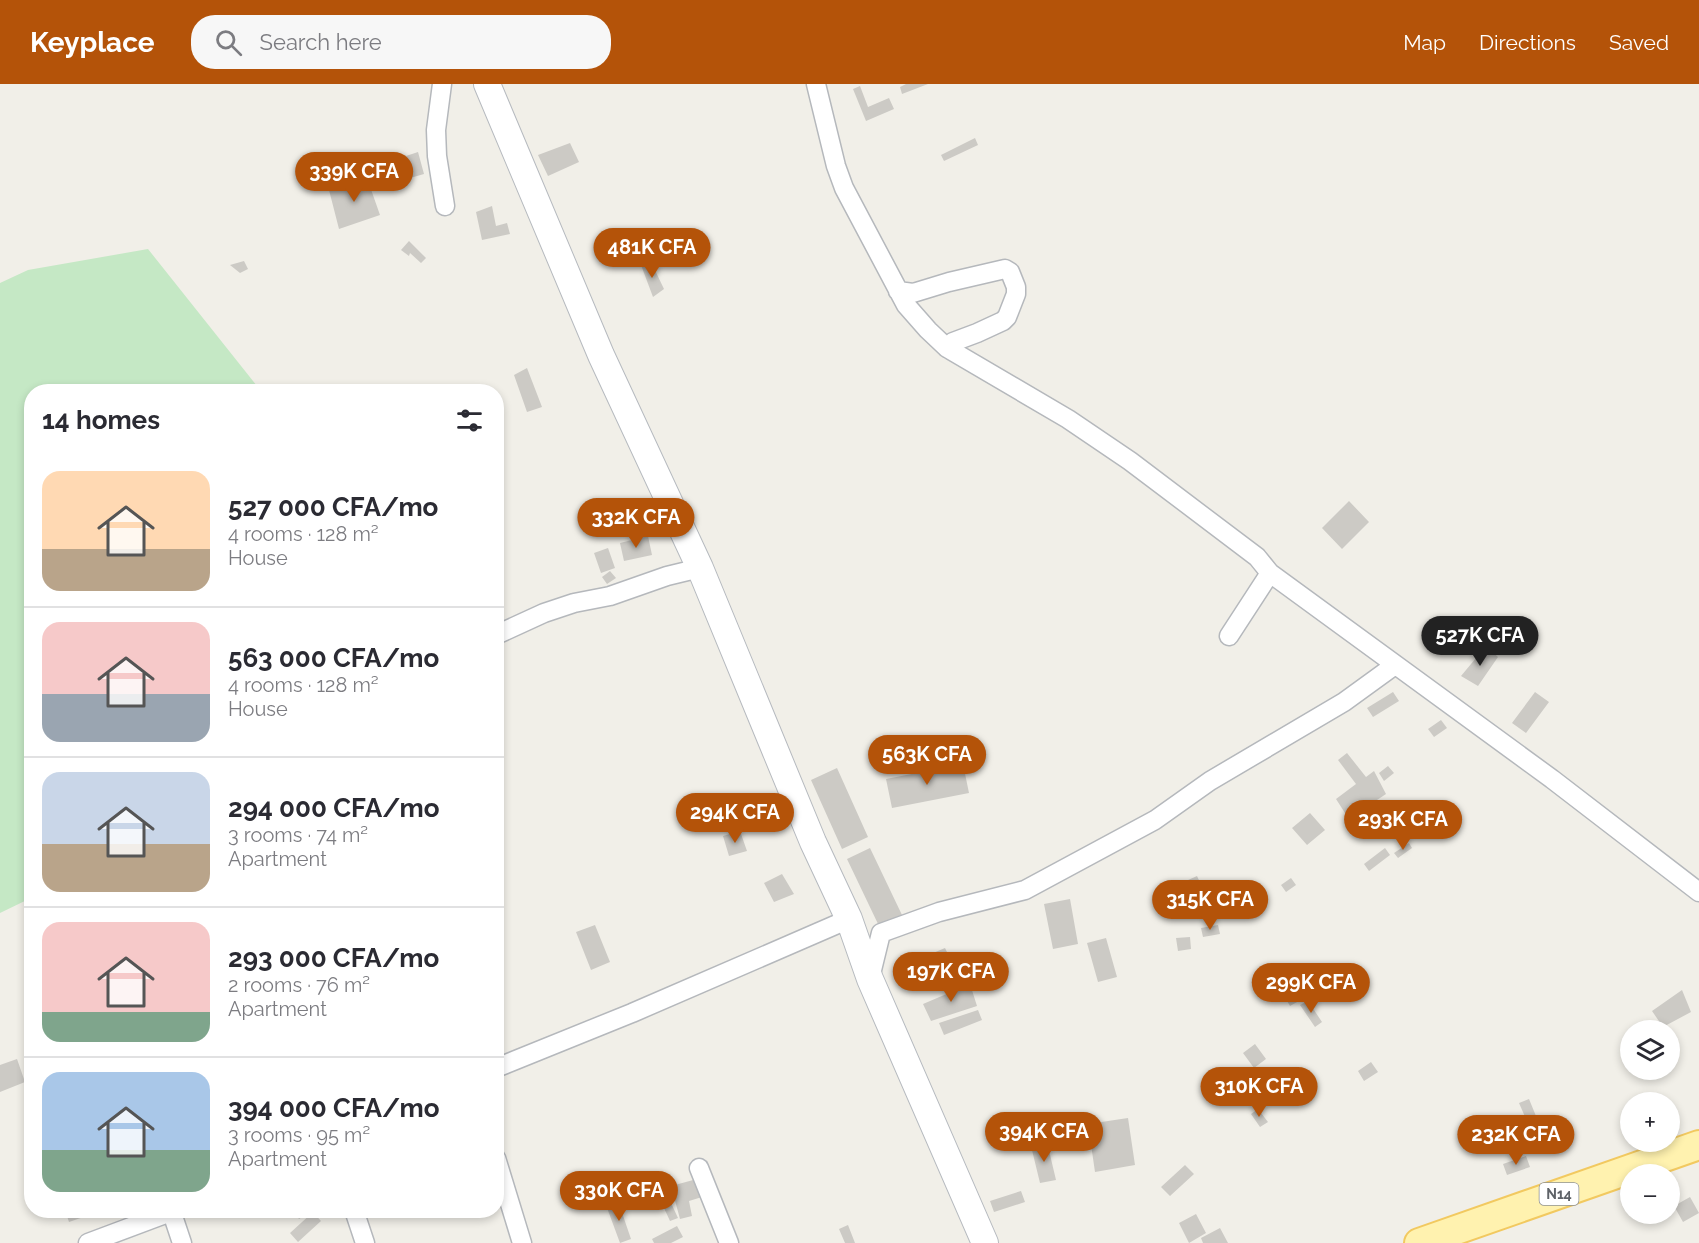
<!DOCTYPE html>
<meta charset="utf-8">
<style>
body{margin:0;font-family:Raleway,sans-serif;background:#f7f7f7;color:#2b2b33;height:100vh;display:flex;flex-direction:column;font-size:22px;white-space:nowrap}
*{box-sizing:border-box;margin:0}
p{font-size:20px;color:#7c7c81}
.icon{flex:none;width:33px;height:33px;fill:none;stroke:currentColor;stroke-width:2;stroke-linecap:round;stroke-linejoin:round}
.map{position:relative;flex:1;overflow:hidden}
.sheet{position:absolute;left:24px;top:300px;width:480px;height:834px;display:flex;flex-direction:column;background:#fff;border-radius:24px;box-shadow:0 3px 9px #0003}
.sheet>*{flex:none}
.tools{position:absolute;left:1620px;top:936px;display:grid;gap:12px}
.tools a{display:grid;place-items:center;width:60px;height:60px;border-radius:50%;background:#fff;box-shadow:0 3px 9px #0003;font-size:30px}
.price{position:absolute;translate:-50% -51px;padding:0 14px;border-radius:21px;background:#b45309;color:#fff;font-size:20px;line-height:39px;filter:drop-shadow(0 2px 3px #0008)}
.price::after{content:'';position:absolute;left:50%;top:36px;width:18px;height:14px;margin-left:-9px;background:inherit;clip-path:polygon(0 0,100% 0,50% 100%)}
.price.active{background:#222;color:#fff}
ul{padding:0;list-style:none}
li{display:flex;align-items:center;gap:18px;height:150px;padding:0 18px}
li+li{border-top:2px solid #e1e1e2}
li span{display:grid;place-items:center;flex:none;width:168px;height:120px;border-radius:18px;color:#555}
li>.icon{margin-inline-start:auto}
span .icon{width:72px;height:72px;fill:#fffc;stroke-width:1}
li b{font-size:26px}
h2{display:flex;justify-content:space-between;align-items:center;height:72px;padding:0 18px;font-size:26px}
header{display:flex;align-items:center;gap:36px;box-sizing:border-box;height:84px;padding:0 30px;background:#b45309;color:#fff}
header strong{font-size:28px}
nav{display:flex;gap:33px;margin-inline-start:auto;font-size:21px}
.search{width:420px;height:54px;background:#f7f7f7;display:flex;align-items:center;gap:15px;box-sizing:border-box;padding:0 21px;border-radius:24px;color:#7c7c81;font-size:22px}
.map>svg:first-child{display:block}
</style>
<header>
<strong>Keyplace</strong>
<div class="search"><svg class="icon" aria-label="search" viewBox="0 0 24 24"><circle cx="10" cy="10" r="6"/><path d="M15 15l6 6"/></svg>Search here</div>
<nav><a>Map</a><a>Directions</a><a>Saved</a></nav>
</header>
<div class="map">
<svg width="1699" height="1159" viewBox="0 0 1699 1159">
<rect width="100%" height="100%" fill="#f1efe8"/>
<path fill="#c5e8c5" d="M148,165L261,307L32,308L31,814L0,829V199L28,186Z"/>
<path fill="#cccac5" d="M906,0H928L902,10L900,3Z
M860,2L868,23L889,14L894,25L866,37L853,5Z
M975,54L978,61L944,77L941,71Z
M570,59L579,78L548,92L538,71Z
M418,68L424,90L379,103L374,87L405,78L403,73Z
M367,94L380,131L339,145L329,106Z
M492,122L496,142L507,139L510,150L482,156L476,128Z
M409,157L426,174L421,179L410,169L409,172L401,166Z
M244,177L248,185L240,189L230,181Z
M651,178L664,205L653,213L641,181Z
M527,284L542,323L527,328L514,291Z
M1349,417L1369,438L1342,465L1322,444Z
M648,452L652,471L624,477L620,459Z
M608,464L615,484L601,489L594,469Z
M610,487L616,494L607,500L602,493Z
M1486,562L1498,573L1478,602L1461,592Z
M1393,608L1399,617L1373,633L1367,624Z
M1535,608L1549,618L1526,649L1512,639Z
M1441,636L1447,644L1434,653L1428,645Z
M1347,669L1366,693L1374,687L1386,710L1362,726L1376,743L1361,754L1336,715L1356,700L1338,676Z
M963,680L969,709L892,724L886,695Z
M1388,682L1394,689L1384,697L1379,689Z
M837,684L868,753L842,765L811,696Z
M1310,729L1325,746L1307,761L1292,744Z
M740,747L747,767L729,772L723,752Z
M1409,759L1412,764L1398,774L1394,769Z
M870,764L902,831L879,842L847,775Z
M1385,764L1390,771L1369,787L1364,780Z
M782,790L794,810L774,818L764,799Z
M1197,792L1204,807L1172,822L1166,806Z
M1291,794L1296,801L1286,808L1281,801Z
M1070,815L1078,860L1053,865L1044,820Z
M595,841L610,878L591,886L576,848Z
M1218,841L1220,850L1203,853L1201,844Z
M1190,853L1191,865L1178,867L1176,854Z
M1106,854L1117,893L1098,898L1087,859Z
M945,864L951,876L917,889L912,878Z
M1302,885L1315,908L1290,922L1277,899Z
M970,900L977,922L931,937L923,920Z
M1682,906L1691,928L1663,943L1652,927Z
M1308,917L1322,938L1315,943L1300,921Z
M978,926L982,936L944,951L939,939Z
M1255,960L1266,975L1254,984L1243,969Z
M17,975L25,998L0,1008V981Z
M1371,978L1378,988L1364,997L1358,987Z
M1529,1015L1545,1054L1536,1058L1519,1019Z
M1258,1025L1268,1038L1260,1043L1251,1030Z
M1128,1034L1135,1081L1095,1088L1088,1040Z
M1047,1058L1056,1096L1040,1099L1031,1062Z
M1526,1072L1530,1083L1507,1091L1503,1080Z
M1185,1081L1194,1090L1170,1112L1161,1103Z
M697,1095L702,1113L689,1117L692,1132L680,1135L671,1102Z
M665,1106L678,1134L670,1137L657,1109Z
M1021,1107L1025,1118L994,1128L990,1117Z
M1690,1113L1699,1129L1683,1138L1674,1122Z
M618,1117L631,1155L620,1159L606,1121Z
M65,1126H101V1127L69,1138Z
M293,1126H306L308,1129L299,1135Z
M313,1128L321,1137L298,1158L290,1149Z
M1196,1130L1206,1149L1189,1159L1179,1139Z
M848,1141L855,1159H845L839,1145Z
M677,1142L683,1153L671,1159H654L652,1155Z
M1220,1144L1228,1159H1203L1201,1154Z"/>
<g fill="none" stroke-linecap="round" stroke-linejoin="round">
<defs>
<path id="street" d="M442,0L436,46L437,72L445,122
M816,0L836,82L844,104L906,221L928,246L947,264L1068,335L1130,377L1257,473L1270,489L1552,695L1699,808
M898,207L913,209L949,198L1005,185L1010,188L1016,203V210L1007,233L1003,237L977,249L953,258L947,264
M496,551L544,529L574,519L610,512L667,492L700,484
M1229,552L1270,489
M870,894L881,849L939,828L1025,806L1155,736L1210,697L1344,618L1395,581
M496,984L632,929L849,835
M496,1074L522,1159
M699,1084L729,1159
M354,1126L365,1159
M172,1129L182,1159
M88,1159L176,1126"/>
<path id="secondary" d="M487,0L601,271L700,484L813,758L849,835L870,895L985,1159"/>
<path id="primary" d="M1419,1159L1699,1061"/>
</defs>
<use href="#street" stroke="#b5b8bc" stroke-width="21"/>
<use href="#secondary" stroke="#b6babf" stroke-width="28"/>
<use href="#primary" stroke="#f2c960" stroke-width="32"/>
<use href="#street" stroke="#fff" stroke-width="18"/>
<use href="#secondary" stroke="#fff" stroke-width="26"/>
<use href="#primary" stroke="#fff2af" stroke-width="28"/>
</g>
<g text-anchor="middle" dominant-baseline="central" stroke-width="4.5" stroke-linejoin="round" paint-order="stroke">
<rect fill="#fff" stroke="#8f9295" stroke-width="1.5" x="1539.5" y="1099" width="39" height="22" rx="4.5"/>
<g font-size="14" font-weight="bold" fill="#5f6368">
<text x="1559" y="1110">N14</text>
</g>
</g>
</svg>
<div class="tools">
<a><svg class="icon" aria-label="layers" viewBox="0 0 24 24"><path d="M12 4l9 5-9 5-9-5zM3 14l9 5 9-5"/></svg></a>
<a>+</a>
<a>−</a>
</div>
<b class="price" style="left:354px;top:119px">339K CFA</b>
<b class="price" style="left:652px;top:195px">481K CFA</b>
<b class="price" style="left:636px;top:465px">332K CFA</b>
<b class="price active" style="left:1480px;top:583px">527K CFA</b>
<b class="price" style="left:927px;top:702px">563K CFA</b>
<b class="price" style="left:735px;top:760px">294K CFA</b>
<b class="price" style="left:1403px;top:767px">293K CFA</b>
<b class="price" style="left:1210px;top:847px">315K CFA</b>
<b class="price" style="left:951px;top:919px">197K CFA</b>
<b class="price" style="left:1311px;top:930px">299K CFA</b>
<b class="price" style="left:1259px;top:1034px">310K CFA</b>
<b class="price" style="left:1044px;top:1079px">394K CFA</b>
<b class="price" style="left:1516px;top:1082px">232K CFA</b>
<b class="price" style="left:619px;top:1138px">330K CFA</b>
<section class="sheet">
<h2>14 homes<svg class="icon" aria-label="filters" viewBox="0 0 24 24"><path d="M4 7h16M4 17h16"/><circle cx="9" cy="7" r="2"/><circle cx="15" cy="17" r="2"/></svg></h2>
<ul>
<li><span style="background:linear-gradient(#ffd9b3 65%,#b9a48a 0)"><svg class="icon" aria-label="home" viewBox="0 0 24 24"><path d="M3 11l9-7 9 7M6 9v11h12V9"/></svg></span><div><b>527 000 CFA/mo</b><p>4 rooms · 128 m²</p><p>House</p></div></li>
<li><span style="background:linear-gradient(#f6c9c9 60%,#9aa5b1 0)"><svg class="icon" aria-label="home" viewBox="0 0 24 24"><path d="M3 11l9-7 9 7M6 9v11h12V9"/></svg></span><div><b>563 000 CFA/mo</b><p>4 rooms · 128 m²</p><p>House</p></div></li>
<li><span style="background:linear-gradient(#c9d6e8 60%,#b9a48a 0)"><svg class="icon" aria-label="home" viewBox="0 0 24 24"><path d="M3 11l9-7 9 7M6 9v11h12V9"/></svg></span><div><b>294 000 CFA/mo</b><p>3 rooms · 74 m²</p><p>Apartment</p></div></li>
<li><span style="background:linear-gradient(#f6c9c9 75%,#7fa58c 0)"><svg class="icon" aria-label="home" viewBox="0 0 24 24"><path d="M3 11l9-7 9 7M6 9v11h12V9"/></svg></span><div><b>293 000 CFA/mo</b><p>2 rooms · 76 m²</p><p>Apartment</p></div></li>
<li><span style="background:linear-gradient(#a9c7e8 65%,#7fa58c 0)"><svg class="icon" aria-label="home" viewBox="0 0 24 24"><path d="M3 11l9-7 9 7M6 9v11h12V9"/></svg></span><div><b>394 000 CFA/mo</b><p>3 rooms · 95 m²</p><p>Apartment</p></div></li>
</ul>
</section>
</div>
